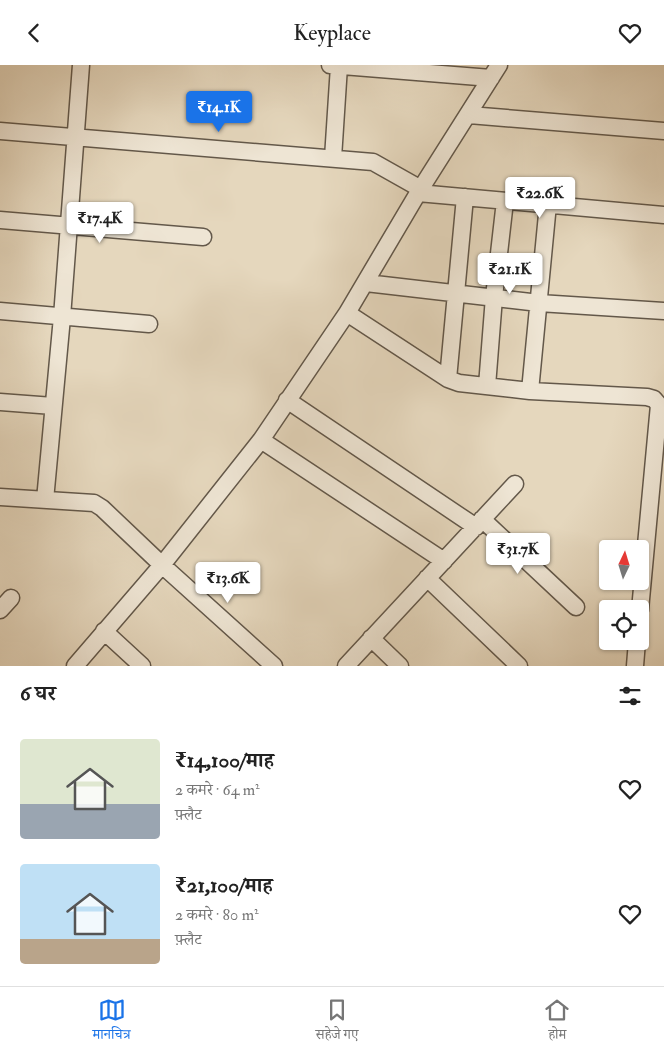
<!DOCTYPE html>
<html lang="hi">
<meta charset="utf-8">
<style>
body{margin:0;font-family:"IM FELL Double Pica","Noto Serif Devanagari",serif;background:#f6f6f6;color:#222;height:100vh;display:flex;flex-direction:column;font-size:19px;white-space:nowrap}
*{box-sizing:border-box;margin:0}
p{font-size:16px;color:#767676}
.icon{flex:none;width:28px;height:28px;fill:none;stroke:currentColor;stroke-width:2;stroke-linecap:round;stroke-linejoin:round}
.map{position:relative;height:601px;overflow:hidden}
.details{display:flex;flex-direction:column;background:#fff;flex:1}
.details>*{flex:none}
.needle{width:32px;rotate:4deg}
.controls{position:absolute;left:599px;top:475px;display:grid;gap:10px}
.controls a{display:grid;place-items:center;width:50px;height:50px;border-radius:5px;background:#fff;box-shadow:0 1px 4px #0004;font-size:25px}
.price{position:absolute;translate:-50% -42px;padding:0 11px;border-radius:5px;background:#fff;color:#222;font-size:16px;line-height:32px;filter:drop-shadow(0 1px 2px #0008)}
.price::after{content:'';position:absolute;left:50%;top:30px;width:15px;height:11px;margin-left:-8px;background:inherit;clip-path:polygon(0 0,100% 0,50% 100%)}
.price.current{background:#1a73e8;color:#fff}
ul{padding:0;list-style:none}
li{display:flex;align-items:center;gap:15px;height:125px;padding:0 20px}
li span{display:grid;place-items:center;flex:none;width:140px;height:100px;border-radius:5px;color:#555}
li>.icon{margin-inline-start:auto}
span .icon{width:60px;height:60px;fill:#fffc;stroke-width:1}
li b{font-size:21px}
h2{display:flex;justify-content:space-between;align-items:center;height:60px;padding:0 20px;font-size:21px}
header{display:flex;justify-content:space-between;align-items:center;height:65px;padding:0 20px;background:#fff;font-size:22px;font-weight:600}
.menu{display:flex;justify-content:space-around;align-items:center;height:70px;border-top:1px solid #e0e0e0;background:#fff;font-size:14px;color:#767676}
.menu a{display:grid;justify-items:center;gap:2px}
.menu .current{color:#1a73e8}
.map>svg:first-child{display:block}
</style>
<header><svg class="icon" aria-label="back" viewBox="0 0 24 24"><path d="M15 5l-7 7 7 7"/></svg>Keyplace<svg class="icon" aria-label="heart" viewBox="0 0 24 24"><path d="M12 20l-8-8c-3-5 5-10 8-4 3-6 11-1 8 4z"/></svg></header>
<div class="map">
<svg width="664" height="601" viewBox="0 0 664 601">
<rect width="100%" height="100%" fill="#e5d7bd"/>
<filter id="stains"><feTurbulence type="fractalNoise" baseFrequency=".004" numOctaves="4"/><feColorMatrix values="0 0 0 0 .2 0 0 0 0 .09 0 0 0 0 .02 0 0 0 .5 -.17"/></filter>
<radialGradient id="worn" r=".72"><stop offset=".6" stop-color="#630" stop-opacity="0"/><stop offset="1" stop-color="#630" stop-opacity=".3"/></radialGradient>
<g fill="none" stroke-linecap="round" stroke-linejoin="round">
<defs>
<path id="minor" d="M330,0L491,13
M469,50L664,66
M0,66L373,97L421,124
M333,93L339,1
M418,128L664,150
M0,155L203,172
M366,218L539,238L664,246
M0,246L149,259
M347,248L448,314L459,318L530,326L647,332L654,334L659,340L640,545
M448,314L465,132
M487,321L494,232L505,136
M530,326L548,139
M287,335L476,462
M0,337L53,341
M261,375L444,496
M0,432L94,438L102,443L162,500L274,601
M45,435L62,252L81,0
M482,454L576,542
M427,513L519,601
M0,545L11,533
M104,566L142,601
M371,573L400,601
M75,601L162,500L261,375L347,248L418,128L499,0
M346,601L515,419
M635,601L637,576"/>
</defs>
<use href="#minor" stroke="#63584a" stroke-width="19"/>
<use href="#minor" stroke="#eee5d4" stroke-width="16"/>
</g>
<rect width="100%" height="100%" filter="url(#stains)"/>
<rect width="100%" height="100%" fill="url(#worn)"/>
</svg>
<div class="controls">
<a><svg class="needle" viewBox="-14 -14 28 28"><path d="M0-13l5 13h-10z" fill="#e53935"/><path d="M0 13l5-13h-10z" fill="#767676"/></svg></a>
<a><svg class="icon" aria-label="locate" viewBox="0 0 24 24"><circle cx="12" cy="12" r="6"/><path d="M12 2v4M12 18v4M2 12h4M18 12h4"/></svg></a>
</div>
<b class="price current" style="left:219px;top:68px">₹14.1K</b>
<b class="price" style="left:540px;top:154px">₹22.6K</b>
<b class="price" style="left:100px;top:179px">₹17.4K</b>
<b class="price" style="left:510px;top:230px">₹21.1K</b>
<b class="price" style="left:518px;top:510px">₹31.7K</b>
<b class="price" style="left:228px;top:539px">₹13.6K</b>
</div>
<section class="details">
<h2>6 घर<svg class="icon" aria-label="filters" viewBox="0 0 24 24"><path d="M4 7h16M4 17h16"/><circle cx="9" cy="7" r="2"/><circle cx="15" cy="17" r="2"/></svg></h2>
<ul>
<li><span style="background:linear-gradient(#dfe7d0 65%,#9aa5b1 0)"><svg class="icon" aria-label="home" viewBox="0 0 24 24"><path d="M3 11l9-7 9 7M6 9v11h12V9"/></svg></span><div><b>₹14,100/माह</b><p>2 कमरे · 64 m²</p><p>फ़्लैट</p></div><svg class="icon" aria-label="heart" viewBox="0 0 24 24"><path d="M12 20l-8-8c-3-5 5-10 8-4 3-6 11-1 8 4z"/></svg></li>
<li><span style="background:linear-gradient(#bfe0f5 75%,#b9a48a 0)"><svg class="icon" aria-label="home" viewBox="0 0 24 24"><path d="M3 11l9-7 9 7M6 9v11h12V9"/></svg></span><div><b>₹21,100/माह</b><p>2 कमरे · 80 m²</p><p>फ़्लैट</p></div><svg class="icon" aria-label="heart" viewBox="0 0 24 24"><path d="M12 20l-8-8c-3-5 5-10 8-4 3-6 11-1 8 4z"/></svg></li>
</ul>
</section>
<nav class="menu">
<a class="current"><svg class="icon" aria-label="map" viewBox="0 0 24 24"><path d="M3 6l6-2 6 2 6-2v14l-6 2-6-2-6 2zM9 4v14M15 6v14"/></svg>मानचित्र</a>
<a><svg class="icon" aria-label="saved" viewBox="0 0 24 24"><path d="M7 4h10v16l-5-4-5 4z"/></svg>सहेजे गए</a>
<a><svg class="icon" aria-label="home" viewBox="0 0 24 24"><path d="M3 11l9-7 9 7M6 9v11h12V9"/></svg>होम</a>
</nav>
